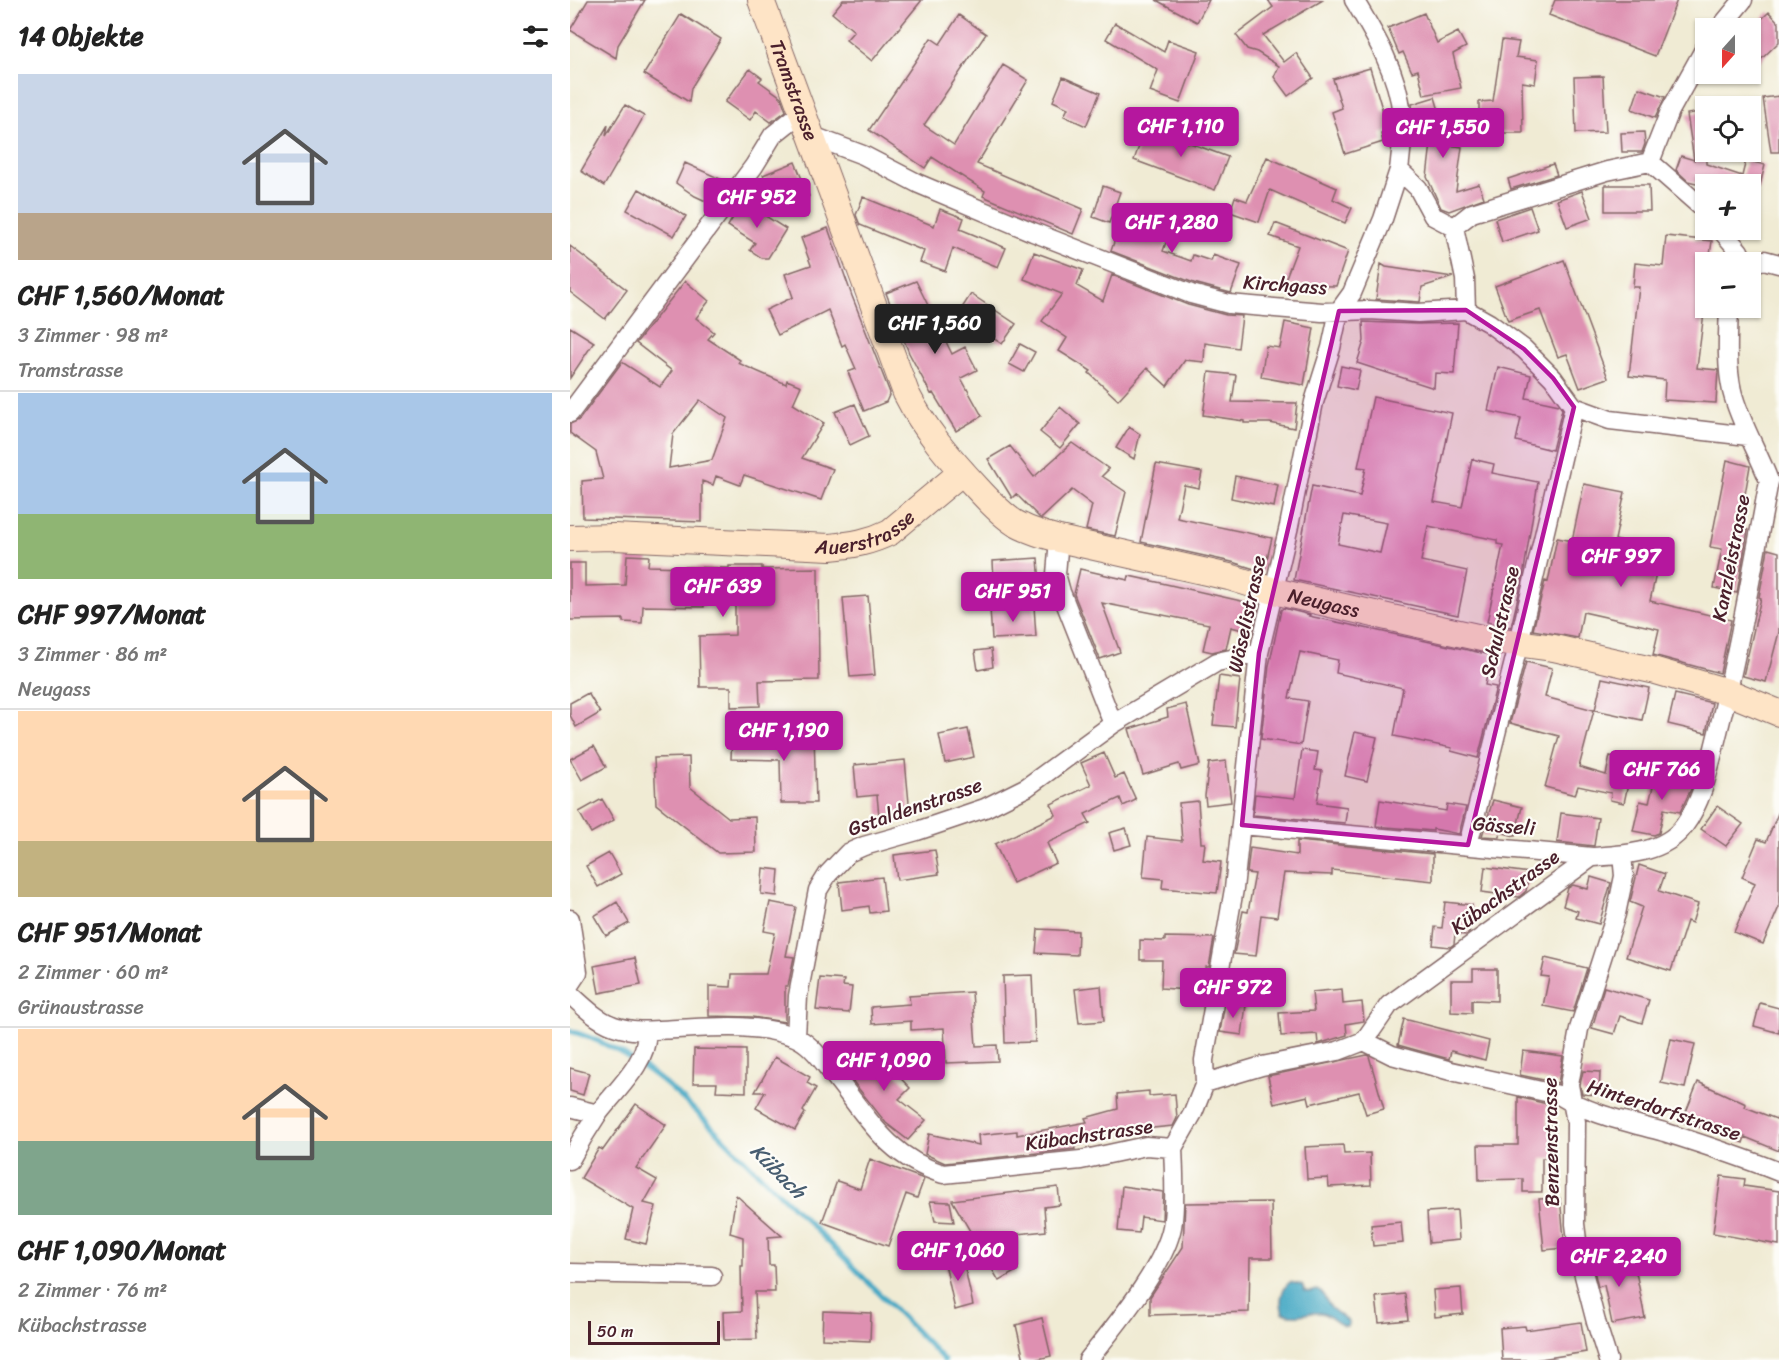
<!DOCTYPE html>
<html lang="de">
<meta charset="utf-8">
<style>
body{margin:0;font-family:Sriracha,sans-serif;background:#f2f2f2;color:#222;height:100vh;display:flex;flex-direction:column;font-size:22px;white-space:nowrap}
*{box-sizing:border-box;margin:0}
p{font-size:20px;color:#767676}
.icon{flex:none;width:33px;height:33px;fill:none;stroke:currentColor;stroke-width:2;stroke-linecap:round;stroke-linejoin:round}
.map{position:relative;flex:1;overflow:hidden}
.side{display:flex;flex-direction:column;background:#fff;width:570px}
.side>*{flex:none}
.needle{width:39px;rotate:201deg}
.fabs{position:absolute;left:1125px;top:18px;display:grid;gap:12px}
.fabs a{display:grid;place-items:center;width:66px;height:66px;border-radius:0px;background:#fff;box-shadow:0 2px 4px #0004;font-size:30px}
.scale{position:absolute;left:18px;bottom:15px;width:132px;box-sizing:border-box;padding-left:6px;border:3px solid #4a1f2b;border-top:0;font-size:16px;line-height:21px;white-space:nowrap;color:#4a1f2b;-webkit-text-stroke:4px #fdfcf7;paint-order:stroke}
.price{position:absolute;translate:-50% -51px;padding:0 14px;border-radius:6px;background:#b5179e;color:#fff;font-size:20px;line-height:39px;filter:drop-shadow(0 2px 3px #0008)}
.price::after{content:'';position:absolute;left:50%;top:36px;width:18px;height:14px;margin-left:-9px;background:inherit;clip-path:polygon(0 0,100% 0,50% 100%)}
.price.on{background:#222;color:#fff}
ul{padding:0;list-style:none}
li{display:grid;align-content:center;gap:12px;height:318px;padding:0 18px}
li+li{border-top:2px solid #e0e0e0}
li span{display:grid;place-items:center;height:186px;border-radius:0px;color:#555}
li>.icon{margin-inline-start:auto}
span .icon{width:108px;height:108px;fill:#fffc;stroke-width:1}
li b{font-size:26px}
h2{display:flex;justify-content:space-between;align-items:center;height:72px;padding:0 18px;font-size:26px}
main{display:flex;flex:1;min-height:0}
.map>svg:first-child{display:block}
</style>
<main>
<section class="side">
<h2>14 Objekte<svg class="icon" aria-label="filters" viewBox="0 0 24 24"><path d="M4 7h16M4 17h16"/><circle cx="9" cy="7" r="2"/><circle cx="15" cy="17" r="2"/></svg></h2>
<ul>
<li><span style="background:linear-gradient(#c9d6e8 75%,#b9a48a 0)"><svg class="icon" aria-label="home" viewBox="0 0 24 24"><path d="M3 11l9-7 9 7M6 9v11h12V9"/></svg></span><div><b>CHF 1,560/Monat</b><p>3 Zimmer · 98 m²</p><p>Tramstrasse</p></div></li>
<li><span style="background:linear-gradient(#a9c7e8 65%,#8fb573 0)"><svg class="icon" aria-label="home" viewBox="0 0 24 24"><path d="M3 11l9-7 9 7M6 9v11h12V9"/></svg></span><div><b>CHF 997/Monat</b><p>3 Zimmer · 86 m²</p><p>Neugass</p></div></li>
<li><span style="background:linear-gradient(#ffd9b3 70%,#c2b280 0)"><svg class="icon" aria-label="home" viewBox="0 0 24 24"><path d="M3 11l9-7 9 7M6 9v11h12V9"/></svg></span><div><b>CHF 951/Monat</b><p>2 Zimmer · 60 m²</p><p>Grünaustrasse</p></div></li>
<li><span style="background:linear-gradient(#ffd9b3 60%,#7fa58c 0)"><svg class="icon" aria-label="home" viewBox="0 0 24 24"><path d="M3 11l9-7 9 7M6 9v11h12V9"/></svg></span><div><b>CHF 1,090/Monat</b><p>2 Zimmer · 76 m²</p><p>Kübachstrasse</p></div></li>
</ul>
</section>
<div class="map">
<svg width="1209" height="1360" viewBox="0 0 1209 1360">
<rect width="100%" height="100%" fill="#fdfcf7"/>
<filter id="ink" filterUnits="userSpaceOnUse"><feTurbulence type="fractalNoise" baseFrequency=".0167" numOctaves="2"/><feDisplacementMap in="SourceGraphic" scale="12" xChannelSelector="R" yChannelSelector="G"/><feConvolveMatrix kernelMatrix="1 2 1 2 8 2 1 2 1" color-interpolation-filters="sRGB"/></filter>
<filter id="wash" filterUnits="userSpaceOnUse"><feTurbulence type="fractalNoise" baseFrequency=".008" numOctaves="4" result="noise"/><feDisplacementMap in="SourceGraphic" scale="24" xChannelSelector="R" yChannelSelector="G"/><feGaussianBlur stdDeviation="1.35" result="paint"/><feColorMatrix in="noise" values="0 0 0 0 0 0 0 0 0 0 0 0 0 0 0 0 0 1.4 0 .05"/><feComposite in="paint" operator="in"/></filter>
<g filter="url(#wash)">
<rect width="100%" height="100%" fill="#f0ebd4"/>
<path fill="#44a8c4" stroke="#476478" stroke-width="1.5" d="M720,1282L732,1285L735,1291L740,1292L747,1290L752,1293L761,1308L779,1322L777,1326C767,1326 762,1315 751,1313C736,1311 729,1319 713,1313C709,1301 711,1289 720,1282Z"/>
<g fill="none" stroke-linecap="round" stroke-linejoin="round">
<path stroke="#44a8c4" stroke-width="5" d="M0,1031C76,1052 130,1116 184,1169C249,1231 312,1296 374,1360"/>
</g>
<g id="blocks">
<path fill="#de90b1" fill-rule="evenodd" d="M18,0H75L48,45L46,58L0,30Z
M273,0H352L302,61L276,40L284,31L262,13Z
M586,0H639L627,22Z
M698,0H753L693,35L714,62L726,53L743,78L718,96L704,77L709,66L687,52L677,49L666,35L703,7Z
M985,0H1107L1085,56L979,15Z
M1199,12L1209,23V42L1180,70V30Z
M854,13L867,43L888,32L896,47L883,54L891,88L854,95L848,70L842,72L833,52L829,54L818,28Z
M111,14L151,39L121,88L119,102L74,74Z
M389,15L416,34L354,125L384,145L433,65L458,80L407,164L513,209L503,234L413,196L415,191L362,157L355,168L299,130L361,38L370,44Z
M545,23L594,52L598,40L629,51L610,103L580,92L588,70L536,39Z
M932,40L949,42L946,57L968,60L965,84L952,82L953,133H909V102L923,101Z
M800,68L813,112L820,110L821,131L811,134L813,142L775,154L762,112L772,108L763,79Z
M180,69L192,78L189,81L211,97L216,111L201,122L186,111L180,120L155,102Z
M1033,76L1036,132L1006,133L1004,77Z
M493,77L530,93L516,126L494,116L498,108L483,101Z
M1069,88L1095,97L1085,118L1062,109Z
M1209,96V152H1201L1193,98Z
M865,97L879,145L892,147L886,191L909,184L914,198L879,211L871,208L857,177L863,127L845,132L844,127L842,104Z
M55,105L74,116L34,186L11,171L38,125L36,136Z
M1136,111V164L1172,176L1176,160L1195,165L1189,189L1180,187V184H1130L1118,181L1106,170L1111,156L1124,160L1117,114Z
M576,127L658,157L645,190L564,160Z
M1074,132L1075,144L1072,152H1052L1051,133Z
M697,157L767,188L763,199L782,208L775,223L700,190L689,222L660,212L665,197L677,201Z
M225,162L239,196L207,210L193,175Z
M115,163L157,182L142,204L125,196L106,183Z
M983,164L987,175L941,189L938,179Z
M1035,185H1079L1080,211H1035Z
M533,186L550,192L539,223L523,217Z
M69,189L116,216L104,236L57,210Z
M1012,191L1022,218L997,227L987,200Z
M293,197L364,226L370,209L394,218L390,229L436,248L428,267L383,248L375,271L350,262L354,251L290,225L286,215Z
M172,201L216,229L198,258H192L180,250L185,243L158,226L165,214L163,213Z
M574,207L604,218L593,251L621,261L623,255L641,261L643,255L671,265L661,293L624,283L541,251L549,227L565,233Z
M960,207L968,230L932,242L925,219Z
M705,223L778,251L766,286L713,285L728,246L700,236Z
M258,228L282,296L320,393L316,402L294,411L278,372L286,369L275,344L272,346L258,310L208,335L196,310L223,297L215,274L241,265L231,238Z
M1096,236L1142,241L1139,262H1136V297L1127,368L1148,370L1146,403L1094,400L1095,380L1059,376L1069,287H1063L1065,263L1093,266Z
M0,246L57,290L35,319L0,292Z
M464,252L513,270L507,286L533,301L542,275L618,305L656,315L672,316L668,348L635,343L634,362L615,360L597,386L577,368L548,400L519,373L521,371L489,351L497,338L472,321L492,294L454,279Z
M994,260L1038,378L1010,388L997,354L988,357L970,310L938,321L925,286Z
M811,264L816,267L883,277L852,287L850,302L806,299Z
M115,281L139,301L126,318L144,332L138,339L170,360L168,363L216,384L217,380L231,386L223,404L254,423L232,458L263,469L251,500L174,475L170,485L146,476L143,485L132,481V522L13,518L12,481L33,479L26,452L0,433V424L9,420L52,362L90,387L102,371L66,343ZM130,400L157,418L142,460L99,468L103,434Z
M346,281L382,354L395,347L407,370L391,378L412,416L386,431L363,393L361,394L339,353L316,293Z
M401,294L446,324L432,344L390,317V311Z
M715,322L744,328L734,385L691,377L696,346L710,348Z
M793,322L847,324L888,323L884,374L865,373L864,388L787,363L794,341Z
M0,327L24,342L0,378Z
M450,344L465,352L454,372L439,364Z
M771,366L790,370L786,390L767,386Z
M928,367L961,375L956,398L989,405L992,409L982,450L946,441L951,418L918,411Z
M639,372L666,375L662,402L727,403L724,428L700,423H674V421L633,415Z
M803,397L882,413L864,502L892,507L902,459L924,464L922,473L968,482L953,576L941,627L917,622L933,545L927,544V540L858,526L851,561L897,571L888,615L724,580L742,486L790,496L796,468L788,467ZM774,515L817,523L810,553L768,544Z
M285,404L299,436L280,445L265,412Z
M490,407L510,424L490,448L470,432Z
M559,427L570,434L564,459L546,448Z
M502,443L539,469L532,476L556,492L545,536L516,530L522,505L502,490L472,518H470L446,494L442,498L418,459L440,446L464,477Z
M1157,460L1180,466L1169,528L1178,530L1167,593L1144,588L1152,549L1140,547Z
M586,464L632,472L629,488L614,485L607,518L702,538L694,572L662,562L571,542Z
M665,476L708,485L704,507L661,498Z
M1014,484L1055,492L1045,540L1091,551L1080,601L1161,620L1150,673L1083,655L1089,629L1013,612L1008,638L963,630L975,581L978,582L987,538L1002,541Z
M1198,549L1209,552V632L1196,682L1173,676L1191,598L1189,597Z
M57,555L79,556L78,566L159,568V566H192V569L248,568L249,680L189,681L190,706L161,707V687H130L129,636L165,635V602H134V607L73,606L72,623L53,622V619L0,620V563H15V586L55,585Z
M468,558L471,598L453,599L451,580L424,581L423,561Z
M510,569L558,580L559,576L587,582L689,605L683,629L674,627L673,630L661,627L656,649L642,652L633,650L639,624L532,603L550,652L530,659L504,594Z
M298,596L305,675L280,677L273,598Z
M464,606L466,637L422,639L420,608Z
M713,608L740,615L739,616L921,655L915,685L926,687L908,758L881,751L882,748L824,736L833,688L766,673L768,660L730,652L719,698L738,701L731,745L691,739L699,666L711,610Z
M421,649L423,667L408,670L405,651Z
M956,662L982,668L975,697L1024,710L1009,767L1036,775L1040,756L1063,761L1054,803L1040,800L1041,793L1008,786L1005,795L975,787L989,736L940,723Z
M649,676L670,679L665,727L643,725Z
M1032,678L1079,688L1072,720L1025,710Z
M18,693L30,713L6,727L0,715V703Z
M1105,694L1142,703L1136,733L1098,724Z
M616,704L630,765L611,770L609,764L573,775L559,729L598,717L597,709Z
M398,729L404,757L375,763L369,735Z
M785,732L807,737L797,781L775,776Z
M162,734L185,736L244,734L246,803H211L210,760L161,759Z
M24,746L36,767L12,780L0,759Z
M732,750L748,752L745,770L752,771L747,803L777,807L775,823L683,815L685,794L725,798Z
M534,753L545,778L554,774L566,800L553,806L550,798L515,814L520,823L477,843L486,863L443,883L425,844L486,815L481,804L521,785L511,763Z
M119,757L120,787L159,818L185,817L186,852L148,853L86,804L84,758Z
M335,760L340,814L309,816L307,795L287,797L284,765Z
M656,761L661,802L636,805L635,796L639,763Z
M1087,770L1123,778L1121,789L1110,812L1094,809L1089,833L1084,835L1063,831L1070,801L1079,803Z
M32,799L44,820L21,833L9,812Z
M810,800L876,811L877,804L896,807L889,834L863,829V831L806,826Z
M923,800L952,807L945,836L930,832L929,837L912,836Z
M628,801L631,843H635L633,860L651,862L647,893L592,888L593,879L573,877L577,837L612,841L609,803Z
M1147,806L1173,824L1156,846L1131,829Z
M1209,811V907L1193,944L1164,932L1185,883L1172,877L1188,839L1196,842Z
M991,813L1028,818L1024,846L987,842Z
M556,828L561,845L544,850L539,833Z
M727,841L863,854V881L762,870V875L714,873L707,917L691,915L686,956L664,954L673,911L678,912L685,874L677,873L680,848L727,855Z
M365,850L369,874L327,880L324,855Z
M39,853L51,874L28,887L16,866Z
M1069,865L1095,874L1089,891L1128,904L1122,923L1117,921L1101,971L1056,957L1072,907L1060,902Z
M915,867L959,873L956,891L949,897L912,892Z
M193,868L209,870L207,896L191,894Z
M312,877L316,911L300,913L299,906L272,910L269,882Z
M1021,877L1041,883L1029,924L1006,918L1008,911L993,906L998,888L1003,885L1018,889Z
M47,902L59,923L36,936L24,916Z
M200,902L226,907L216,956L224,957L218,986H215V1022L182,1017L139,1016V986L161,987L162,974H196L205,933L194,931Z
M875,902L902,905L899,933L896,935L885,934L884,944L880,947L863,945L865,927L872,928Z
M468,929L508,931L507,955L466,953Z
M595,937L644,938L639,967H636L633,998L618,997V990L591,988L592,960H570V940L595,941Z
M65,958L71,985L29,993L24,966Z
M975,958L1017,968L1003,1012L973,1006L979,977L971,976Z
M903,969H927V1001L902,1000V1013L881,1012V980H903Z
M462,975L465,1042L435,1043L433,976Z
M250,978L274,980L273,986L282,987L279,1013L246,1010Z
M531,986L534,1021L509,1023L505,989Z
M1034,987L1079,1000L1072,1023L1050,1016L1044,1034L1022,1028Z
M772,989L773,1004L792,1002L794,1021L776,1024L777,1035L748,1044L747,1034L711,1036L709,1013L744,1011L742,992Z
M402,992L406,1046L427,1045L428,1061L376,1063L374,1028L341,1030V1021L302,1024L301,1007L340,1004L339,996Z
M655,1003L676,1005L672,1035L650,1032Z
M1190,1003L1209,1008V1033L1184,1026Z
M834,1019L919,1041L915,1060L881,1051L879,1059L828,1045Z
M1101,1039L1125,1044L1115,1088L1091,1083Z
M298,1045L340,1088L329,1099L356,1120L338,1140L316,1123L273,1069Z
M124,1049L176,1050V1092L146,1091L147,1083H123Z
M953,1051L993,1056L988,1083L950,1075Z
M797,1055L799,1056L814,1109L796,1114L789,1092L740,1104L738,1096L704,1104L698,1076Z
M205,1057L240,1077L237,1083L246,1088L233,1111L235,1113L225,1130L186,1108L195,1092H185Z
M0,1068L19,1073L13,1095L0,1091Z
M1013,1071L1030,1072L1029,1095L1012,1094L1010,1085Z
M1128,1082L1176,1104L1175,1107L1209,1120V1151L1175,1137L1173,1143L1138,1127L1137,1129L1112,1122Z
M579,1091V1096L605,1094L607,1118L603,1126L543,1132V1134L504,1145L505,1149L375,1163L355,1154L359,1134L409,1145L408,1135L447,1131V1135L517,1122L515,1118L548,1109L547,1094Z
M948,1097L977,1104V1125H985V1158H972V1192H953V1179L909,1180L908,1145H948Z
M66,1104L96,1125L66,1168L87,1180L74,1203L86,1206L76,1244L56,1239L63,1209L11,1178L29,1148L33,1150Z
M773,1145L774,1154L800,1153L801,1185L759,1187L758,1178L737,1179L735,1147Z
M300,1159L354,1179L347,1198L336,1194L318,1246L252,1222L267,1181L290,1189Z
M1151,1176L1175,1179L1174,1186L1209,1191V1245L1143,1233Z
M552,1186L593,1192L592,1220L571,1217L569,1233L548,1231Z
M488,1187L490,1205L474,1207L476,1231L427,1236L448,1270L429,1281L382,1200Z
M166,1195L212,1236L198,1237L199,1265H204L205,1292H185L187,1339L154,1340L153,1312L172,1311L171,1266H173V1237L160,1233Z
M990,1198L995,1248L974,1250L969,1199Z
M360,1201L380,1202L384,1222L365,1221Z
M701,1202L702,1258H680L679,1312L580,1315V1297L613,1247L615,1203Z
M887,1210L889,1240L859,1243L857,1212Z
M831,1222L833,1243L803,1246L801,1225Z
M1049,1253L1052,1270L1065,1267L1075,1318L1042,1324L1034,1285L1028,1287L1021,1258Z
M392,1255L403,1305L385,1310L374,1259Z
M891,1288L893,1314L865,1317L863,1290Z
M835,1294L838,1320L809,1323L806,1297Z
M253,1311L301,1313L300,1341L252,1339Z
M472,1318L481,1356L464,1360H454L446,1325Z
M1011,1322L1016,1352L964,1360H932L930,1328L955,1326L956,1330Z"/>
</g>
</g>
<g filter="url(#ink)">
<use href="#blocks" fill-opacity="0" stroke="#846666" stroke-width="1.5"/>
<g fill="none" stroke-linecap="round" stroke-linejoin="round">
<defs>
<path id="street" d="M784,0C805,35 828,73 832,115C834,132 831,152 829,170L848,188L863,216L884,227L895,279L896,310
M1150,28L1173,0
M240,135L293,155L349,184L463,232L621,294L659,304L752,312L800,310L848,313L896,310L919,323L954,349L983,378L1004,407L1040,420L1178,436
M1080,162L1100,111L1136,46
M1080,162L1136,211
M884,227L902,213L1037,171L1080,162
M1151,230L1169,251L1174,262
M1180,264L1194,260L1209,264
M0,413L184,166L203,135L232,112
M489,539L486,574L491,592L543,724
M672,825L1022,857C1052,855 1094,854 1114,826C1134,799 1140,763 1148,732C1169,649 1183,565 1199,481C1188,451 1170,423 1162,391C1156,364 1158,335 1159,308
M898,845L949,642L1004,407
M0,919L8,972L0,984
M0,994C13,1006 27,1020 44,1026C65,1033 85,1030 107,1029C145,1027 189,1023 225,1037C238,1042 250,1057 258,1068C295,1112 314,1156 373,1174L511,1160L576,1146L603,1148L623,1113L635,1083L692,1066L768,1051L794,1041L819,1005L1022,857
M226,1037L228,996L248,890L258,874L278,853L294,846L347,831L415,808L457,787L543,724L647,662L689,653
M794,1041L822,1055L881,1071L989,1095C1021,1115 1058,1122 1094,1132C1132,1144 1172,1157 1209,1172
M635,1083L634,1060L664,889L689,653L719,526L744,402L761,348L769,311L782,293L813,219L829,170
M0,1107L28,1114
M0,1160C8,1145 17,1130 27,1115C43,1093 80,1061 76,1032
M0,1273L142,1276
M518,1360C544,1327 594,1268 602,1227C606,1206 604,1170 603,1148
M1038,1360L1026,1322L1009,1256L1005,1224L1006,1122L999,1085L1009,1029L1046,914L1054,876L1052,855"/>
<g id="secondary">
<path id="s1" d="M191,0L336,393C354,429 380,459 408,489C419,501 431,514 445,523C459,531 474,535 489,539L659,577L704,591L839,622L916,639L984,648L1086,671L1158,692L1209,713"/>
<path id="s2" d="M0,538L44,537L260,547C282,545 300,542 320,532L392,472"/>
</g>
</defs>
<use href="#street" stroke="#846666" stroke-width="21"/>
<use href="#secondary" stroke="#846666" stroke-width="28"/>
<use href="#street" stroke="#fff" stroke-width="18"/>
<use href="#secondary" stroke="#fee4c6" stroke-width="26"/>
</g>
</g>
<path fill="#b5179e" fill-opacity="0.2" stroke="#b5179e" stroke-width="4.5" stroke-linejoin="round" d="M896,310L954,349L983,378L1004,407L898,845L672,825L689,653L769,311Z"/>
<g text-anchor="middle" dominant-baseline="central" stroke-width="4.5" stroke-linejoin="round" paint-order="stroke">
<g font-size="20" fill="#4a1f2b" stroke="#fdfcf7">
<text stroke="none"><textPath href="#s1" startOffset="96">Tramstrasse</textPath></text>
<text transform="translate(715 285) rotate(4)">Kirchgass</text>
<text stroke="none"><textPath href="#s2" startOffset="298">Auerstrasse</textPath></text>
<text transform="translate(1161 558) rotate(-79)">Kanzleistrasse</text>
<text stroke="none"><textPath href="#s1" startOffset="909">Neugass</textPath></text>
<text transform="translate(677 614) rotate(-78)">Wäselistrasse</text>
<text transform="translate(930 622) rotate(-77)">Schulstrasse</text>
<text transform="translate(345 807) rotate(-19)">Gstaldenstrasse</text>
<text transform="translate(934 826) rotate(5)">Gässeli</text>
<text transform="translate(935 892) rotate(-36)">Kübachstrasse</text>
<text transform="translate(1094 1110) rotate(18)">Hinterdorfstrasse</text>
<text transform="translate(519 1135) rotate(-8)">Kübachstrasse</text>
<text transform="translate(981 1142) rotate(-91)">Benzenstrasse</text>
</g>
<g font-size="21" font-style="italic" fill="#475d70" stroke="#fdfcf7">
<text transform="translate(208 1171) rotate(45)">Kübach</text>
</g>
</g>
</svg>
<div class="fabs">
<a><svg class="needle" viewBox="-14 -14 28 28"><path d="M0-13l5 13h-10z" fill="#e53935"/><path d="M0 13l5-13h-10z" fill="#767676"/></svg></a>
<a><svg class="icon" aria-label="locate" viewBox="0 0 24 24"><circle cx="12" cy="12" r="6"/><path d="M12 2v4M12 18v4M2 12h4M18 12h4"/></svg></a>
<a>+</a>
<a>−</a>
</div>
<div class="scale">50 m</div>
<b class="price" style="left:611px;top:158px">CHF 1,110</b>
<b class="price" style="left:873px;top:159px">CHF 1,550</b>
<b class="price" style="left:187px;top:229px">CHF 952</b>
<b class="price" style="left:602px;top:254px">CHF 1,280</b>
<b class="price on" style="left:365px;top:355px">CHF 1,560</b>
<b class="price" style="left:1051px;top:588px">CHF 997</b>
<b class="price" style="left:153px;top:618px">CHF 639</b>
<b class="price" style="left:443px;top:623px">CHF 951</b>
<b class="price" style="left:214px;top:762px">CHF 1,190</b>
<b class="price" style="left:1092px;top:801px">CHF 766</b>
<b class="price" style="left:663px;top:1019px">CHF 972</b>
<b class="price" style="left:314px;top:1092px">CHF 1,090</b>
<b class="price" style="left:388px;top:1282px">CHF 1,060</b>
<b class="price" style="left:1049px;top:1288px">CHF 2,240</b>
</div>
</main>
